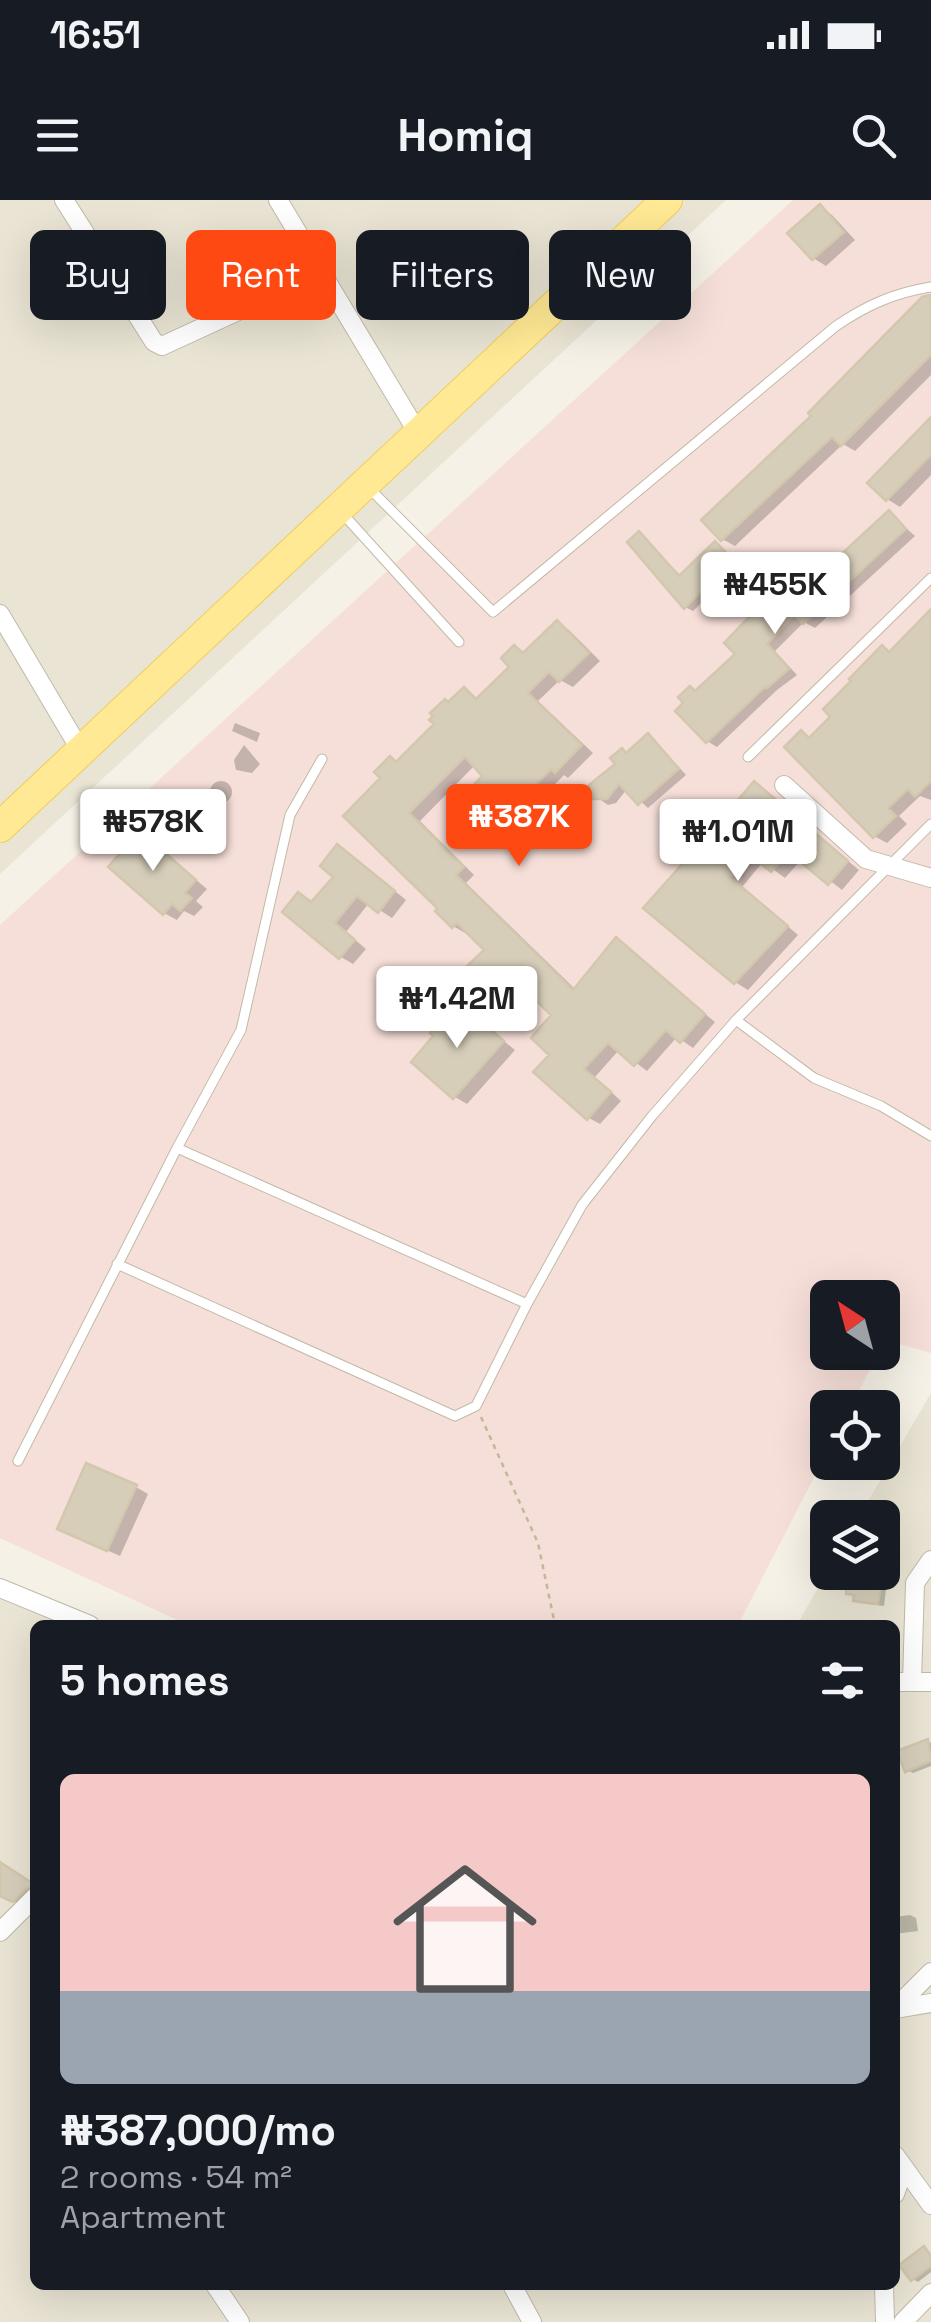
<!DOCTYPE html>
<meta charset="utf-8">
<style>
body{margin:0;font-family:"Space Grotesk",sans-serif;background:#242831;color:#f1f3f6;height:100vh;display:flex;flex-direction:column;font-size:38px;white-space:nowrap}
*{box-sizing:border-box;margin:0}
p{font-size:32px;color:#9ea1a6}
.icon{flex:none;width:55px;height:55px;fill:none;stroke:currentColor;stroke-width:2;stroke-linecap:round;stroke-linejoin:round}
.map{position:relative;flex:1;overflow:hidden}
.side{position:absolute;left:30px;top:1420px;width:870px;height:670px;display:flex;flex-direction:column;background:#171b24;border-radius:15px;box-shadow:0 10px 40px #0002}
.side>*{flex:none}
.guide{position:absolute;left:30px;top:30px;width:872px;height:90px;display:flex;gap:20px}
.needle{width:65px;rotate:324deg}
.controls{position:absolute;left:810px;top:1080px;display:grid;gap:20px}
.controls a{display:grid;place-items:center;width:90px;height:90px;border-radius:15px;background:#171b24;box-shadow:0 10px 40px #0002;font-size:50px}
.price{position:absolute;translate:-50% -85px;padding:0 22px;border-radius:10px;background:#fff;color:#222;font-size:32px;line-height:65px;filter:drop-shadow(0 2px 5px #0008)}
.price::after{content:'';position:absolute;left:50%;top:60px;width:30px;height:22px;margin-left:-15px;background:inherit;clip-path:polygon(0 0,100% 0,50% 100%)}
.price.selected{background:#ff4912;color:#fff}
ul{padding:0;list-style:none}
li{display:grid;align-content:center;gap:20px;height:530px;padding:0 30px}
li span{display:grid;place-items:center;height:310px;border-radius:15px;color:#555}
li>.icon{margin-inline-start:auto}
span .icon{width:180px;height:180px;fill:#fffc;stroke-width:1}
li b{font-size:42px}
h2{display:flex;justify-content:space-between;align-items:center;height:120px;padding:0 30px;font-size:42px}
.chip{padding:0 35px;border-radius:15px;background:#171b24;box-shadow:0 10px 40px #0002;font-size:35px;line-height:90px}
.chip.selected{background:#ff4912;color:#fff}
.status{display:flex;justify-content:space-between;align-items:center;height:70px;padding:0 50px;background:#171b24;direction:ltr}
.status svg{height:28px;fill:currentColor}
header{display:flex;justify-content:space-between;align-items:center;height:130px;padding:0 30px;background:#171b24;font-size:45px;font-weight:600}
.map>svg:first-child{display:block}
</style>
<div class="status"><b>16:51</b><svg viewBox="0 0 49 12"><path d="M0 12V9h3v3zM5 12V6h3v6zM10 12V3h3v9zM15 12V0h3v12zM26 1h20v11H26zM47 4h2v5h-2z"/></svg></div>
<header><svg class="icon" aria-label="menu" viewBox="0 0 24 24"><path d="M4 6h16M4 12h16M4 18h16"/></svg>Homiq<svg class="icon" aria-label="search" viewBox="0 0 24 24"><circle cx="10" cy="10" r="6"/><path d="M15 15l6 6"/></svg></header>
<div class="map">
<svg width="931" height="2122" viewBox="0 0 931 2122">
<rect width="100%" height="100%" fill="#f5f1e6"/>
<path fill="#e9e4d3" d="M0,0H726L0,674Z
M931,1193V2122H0V1393L76,1425H35V2085H895V1425H797L827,1372H882V1318L859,1317Z"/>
<path fill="#f6dfd8" d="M793,0H931V1153L886,1140L883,1145L882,1098H828V1152L879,1153L850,1207L828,1208L827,1252L738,1425H188L0,1338V725Z"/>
<path fill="#0003" d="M820,7L832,15L855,40L826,66L813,58Z
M931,97V175L855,251L843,244L735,346L722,339L815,217Z
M931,221V275L900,307L887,299Z
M889,313L915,336L815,428L804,422L775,451L797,475L777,490L717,547L707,541L697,493L738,454L770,399L784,410Z
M639,334L682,377L715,344L740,365L693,411L685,407Z
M931,413V600L920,596L899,616L907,624L887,643L874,636L801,533L811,539L834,517L883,448L891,453Z
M557,423L569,430L600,461L573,487L560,480L538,501L593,553L568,578L564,575L510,630L498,624L486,576L475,565L420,621L474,675L466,683L576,790L617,741L715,822L693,848L677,837L647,871L619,850L595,877L621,901L600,924L589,918L552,855L554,815L516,778L498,796L486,789L467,770L487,750L468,730L465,733L453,726L441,708L347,616L437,525L450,504L464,490L479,500L513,467L515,448L526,454Z
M235,523L260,533L257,542L232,531Z
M648,536L656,542L686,575L648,608L627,589L616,603L608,605L592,594Z
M244,545L260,564L252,573L236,570L234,560Z
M210 592a11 11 0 1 1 22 0a11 11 0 1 1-22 0Z
M755,584L859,670L842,690L802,659L785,678L763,662L742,687L798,735L748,790L735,782L700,657L729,635L747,614Z
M141,634L207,689L196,701L203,707L194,716L184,711L177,720L164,713Z
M350,655L406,700L392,718L369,703L346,732L366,749L353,764L341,757L313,704Z
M462,807L515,850L467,904L455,897L446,825Z
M136,1287L148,1294L120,1356L73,1335Z
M880,1386L886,1389L884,1406L861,1403L848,1393Z
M928,1541L931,1543V1566L913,1573L907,1570Z
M0,1665L35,1687V1691L17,1703L0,1693Z
M910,1715L916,1718L918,1731L895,1734V1717Z
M924,2049L931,2054V2072L918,2082L913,2079Z"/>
<path fill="#d7ceba" stroke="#d3c7ad" stroke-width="2.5" d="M820,4L844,32L812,60L787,33Z
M931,95V155L841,246L832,237L721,341L701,320L811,216L808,213L922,97Z
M931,217V255L886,301L867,283Z
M889,310L906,329L803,424L794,415L767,444L789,469L767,488L766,486L706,543L675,511L683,503L678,497L690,486L695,491L735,454L724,443L769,396L782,409Z
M639,331L679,376L715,341L733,360L684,409L627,342Z
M931,409V581L915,597L908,589L888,608L896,616L873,638L784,547L801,530L809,538L830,517L823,509L851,481L849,479L882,445L889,452Z
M557,420L589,453L559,482L549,472L528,493L582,545L555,573L551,569L497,626L464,595L482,576L465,557L409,613L464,667L456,675L573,790L616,737L705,814L680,843L666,830L634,866L608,843L584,869L611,892L587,920L533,872L549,855L531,838L551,815L505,770L484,791L463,770L484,750L457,723L452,728L435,711L437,708L343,616L380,578L374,572L390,556L396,562L434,524L429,520L433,516L430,513L445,499L448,502L464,487L476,499L509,467L501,458L514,445L523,453Z
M648,533L679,569L638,605L619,584L607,599H592L589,585L615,564L610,558L622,548L626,553Z
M754,581L848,661L828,685L789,652L771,672L751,655L731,678L788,726L734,784L643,708L694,651L698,654L721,627L727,633L743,615L733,606Z
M140,631L196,680L185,693L192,698L180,711L172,704L163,715L108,667Z
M337,644L395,691L378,713L357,696L335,723L355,740L339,759L282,712L298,692L311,702L333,677L320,666Z
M462,804L504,841L453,899L411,862L433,836L430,833L442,820L445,823Z
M86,1263L137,1285L107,1351L57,1329Z
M847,1379L881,1383L878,1404L853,1401L854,1395L846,1394Z
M928,1539L931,1561L905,1572L897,1551Z
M0,1662L35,1685L26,1688L13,1702L0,1696Z
M924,2046L931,2056V2066L911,2081L899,2065Z"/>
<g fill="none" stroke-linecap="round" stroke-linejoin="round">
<defs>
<path id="lane" d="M368,287L493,412L836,126C867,105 894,93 931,87
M343,314L459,442
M748,557L931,378
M736,820L814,878L881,906L931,936
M177,948L527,1104
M117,1064L455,1216L476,1206L527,1104L582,1005L652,916L736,820L931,624
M18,1261L177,948L241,830L290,615L322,559"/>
<path id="street" d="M64,0L154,142L162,146L321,73
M278,0L418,233
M0,414L81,551
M784,585L866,659L931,678
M0,1388L90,1425
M912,1481L915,1383L931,1360
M895,1482H931
M0,1732L35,1697
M895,1808L931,1772
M895,1809L931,1803
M895,1955L931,2005
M895,1994L904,1968
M215,2085L240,2122
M512,2085L532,2122
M884,2085L885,2122
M903,2122L931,2093"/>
<path id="primary" d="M0,627L667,0"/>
</defs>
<use href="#lane" stroke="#c1baa8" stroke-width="11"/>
<use href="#street" stroke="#c1baa8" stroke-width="20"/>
<use href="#primary" stroke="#efce5a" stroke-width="32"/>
<path stroke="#c4b897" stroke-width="2.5" stroke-dasharray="5 5" stroke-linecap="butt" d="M481,1217L538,1343L555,1425"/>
<use href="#lane" stroke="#fff" stroke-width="9"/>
<use href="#street" stroke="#fff" stroke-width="18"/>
<use href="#primary" stroke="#ffe994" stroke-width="30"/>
</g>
</svg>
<div class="controls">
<a><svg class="needle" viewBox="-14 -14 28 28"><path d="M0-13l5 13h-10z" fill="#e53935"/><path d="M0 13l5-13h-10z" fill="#9ea1a6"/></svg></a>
<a><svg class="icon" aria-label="locate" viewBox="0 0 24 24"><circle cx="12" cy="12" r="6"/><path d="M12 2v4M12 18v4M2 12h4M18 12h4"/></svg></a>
<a><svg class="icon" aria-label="layers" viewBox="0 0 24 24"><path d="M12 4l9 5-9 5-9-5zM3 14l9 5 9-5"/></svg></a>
</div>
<b class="price" style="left:775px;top:437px">₦455K</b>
<b class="price selected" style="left:519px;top:669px">₦387K</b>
<b class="price" style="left:153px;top:674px">₦578K</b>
<b class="price" style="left:738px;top:684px">₦1.01M</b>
<b class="price" style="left:457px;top:851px">₦1.42M</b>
<div class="guide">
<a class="chip">Buy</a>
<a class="chip selected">Rent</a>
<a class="chip">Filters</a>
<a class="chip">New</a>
</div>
<section class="side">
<h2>5 homes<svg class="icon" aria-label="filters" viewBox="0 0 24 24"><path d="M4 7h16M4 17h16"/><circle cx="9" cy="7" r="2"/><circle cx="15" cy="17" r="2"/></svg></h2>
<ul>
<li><span style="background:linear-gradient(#f6c9c9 70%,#9aa5b1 0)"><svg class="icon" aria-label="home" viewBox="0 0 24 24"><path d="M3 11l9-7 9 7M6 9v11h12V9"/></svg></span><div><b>₦387,000/mo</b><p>2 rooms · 54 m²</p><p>Apartment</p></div></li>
</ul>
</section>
</div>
